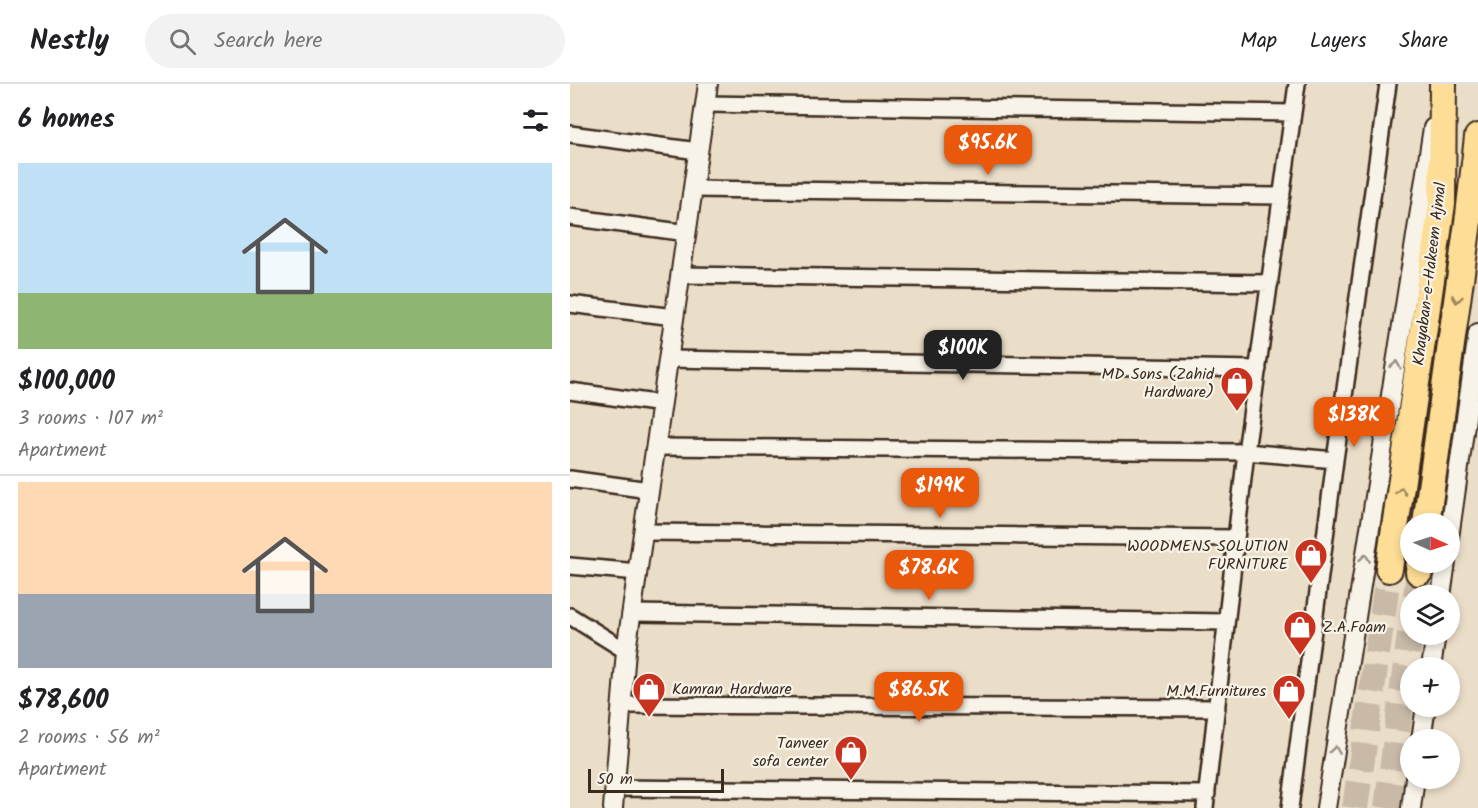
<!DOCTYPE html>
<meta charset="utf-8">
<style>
body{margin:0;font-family:Kalam,sans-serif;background:#f2f2f2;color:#202124;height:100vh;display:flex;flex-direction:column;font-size:22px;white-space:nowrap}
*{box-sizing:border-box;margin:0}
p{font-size:20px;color:#757577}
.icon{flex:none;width:33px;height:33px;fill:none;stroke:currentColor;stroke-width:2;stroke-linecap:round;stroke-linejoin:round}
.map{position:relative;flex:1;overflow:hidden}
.details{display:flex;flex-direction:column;background:#fff;width:570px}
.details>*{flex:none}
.needle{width:39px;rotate:93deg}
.controls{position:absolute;left:830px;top:429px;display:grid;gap:12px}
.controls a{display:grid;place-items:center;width:60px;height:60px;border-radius:50%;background:#fff;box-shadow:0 3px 9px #0003;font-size:30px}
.scale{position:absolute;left:18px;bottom:15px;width:136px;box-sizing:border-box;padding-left:6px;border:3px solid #3b2a1e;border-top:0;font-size:16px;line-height:21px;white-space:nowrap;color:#3b2a1e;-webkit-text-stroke:4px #f7f3e8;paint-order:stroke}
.price{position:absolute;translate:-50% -51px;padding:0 14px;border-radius:12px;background:#ea580c;color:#fff;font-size:20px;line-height:39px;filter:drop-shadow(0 2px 3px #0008)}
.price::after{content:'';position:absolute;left:50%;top:36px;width:18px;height:14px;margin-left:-9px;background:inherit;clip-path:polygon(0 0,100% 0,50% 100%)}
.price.on{background:#222;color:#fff}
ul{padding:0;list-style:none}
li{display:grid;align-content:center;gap:12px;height:318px;padding:0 18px}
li+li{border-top:2px solid #e0e0e0}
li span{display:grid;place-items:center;height:186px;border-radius:0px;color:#555}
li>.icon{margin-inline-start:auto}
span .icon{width:108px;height:108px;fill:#fffc;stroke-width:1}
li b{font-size:26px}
h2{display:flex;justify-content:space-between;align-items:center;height:72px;padding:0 18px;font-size:26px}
header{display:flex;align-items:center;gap:36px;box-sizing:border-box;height:84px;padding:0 30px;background:#fff;border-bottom:2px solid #e0e0e0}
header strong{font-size:28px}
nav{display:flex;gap:33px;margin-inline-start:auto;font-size:21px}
.search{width:420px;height:54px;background:#f2f2f2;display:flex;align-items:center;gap:15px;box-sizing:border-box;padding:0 21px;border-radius:33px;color:#757577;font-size:22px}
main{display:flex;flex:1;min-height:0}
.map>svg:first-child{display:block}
</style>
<header>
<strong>Nestly</strong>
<div class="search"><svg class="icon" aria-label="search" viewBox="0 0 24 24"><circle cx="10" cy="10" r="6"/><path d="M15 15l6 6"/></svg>Search here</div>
<nav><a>Map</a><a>Layers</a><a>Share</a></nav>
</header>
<main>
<section class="details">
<h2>6 homes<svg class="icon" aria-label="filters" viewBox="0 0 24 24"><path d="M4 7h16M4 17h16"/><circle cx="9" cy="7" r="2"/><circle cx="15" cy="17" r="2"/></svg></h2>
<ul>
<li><span style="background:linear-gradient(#bfe0f5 70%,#8fb573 0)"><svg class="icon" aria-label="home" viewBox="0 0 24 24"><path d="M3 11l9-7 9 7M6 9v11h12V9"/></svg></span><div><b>$100,000</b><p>3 rooms · 107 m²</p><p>Apartment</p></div></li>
<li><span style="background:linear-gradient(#ffd9b3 60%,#9aa5b1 0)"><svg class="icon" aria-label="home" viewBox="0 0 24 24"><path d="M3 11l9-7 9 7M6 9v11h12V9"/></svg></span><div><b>$78,600</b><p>2 rooms · 56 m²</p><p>Apartment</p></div></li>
</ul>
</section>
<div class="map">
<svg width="908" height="724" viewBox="0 0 908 724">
<rect width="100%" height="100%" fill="#ebdec9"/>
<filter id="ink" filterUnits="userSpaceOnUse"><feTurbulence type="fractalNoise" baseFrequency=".0167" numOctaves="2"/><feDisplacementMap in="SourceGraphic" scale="12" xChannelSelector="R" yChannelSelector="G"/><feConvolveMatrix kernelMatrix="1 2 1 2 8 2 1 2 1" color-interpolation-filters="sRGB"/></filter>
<g filter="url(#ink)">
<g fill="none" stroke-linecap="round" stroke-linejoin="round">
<path stroke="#c8baa7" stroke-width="26" stroke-dasharray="26 13" stroke-linecap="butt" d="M846,512L849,488
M785,724L819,485
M817,724L840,550"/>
<defs>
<path id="minor" d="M135,20L723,29
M0,50L128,67
M123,105L712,112
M0,133L117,149
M110,191L700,199
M0,220L104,233
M98,275L688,285
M0,307L92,320
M86,363L676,368L765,376
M0,395L79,406
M73,448L666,454
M0,482L68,488
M62,529L656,538
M0,532L56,567
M52,621L647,624
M44,704L637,710
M635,724L676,368L727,0
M720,724L765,376L818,0"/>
<path id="tertiary" d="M879,454L908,249
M871,512L876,478
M861,584L866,550
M851,656L856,622
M43,724L56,567L138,0
M756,724L863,44
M841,724L845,694"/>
<path id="trunk" d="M856,440L899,131L908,53
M819,485L872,120L873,0
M849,488L850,478"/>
</defs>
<use href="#minor" stroke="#3b2a1e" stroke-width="20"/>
<use href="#tertiary" stroke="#3b2a1e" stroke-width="22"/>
<use href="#trunk" stroke="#3b2a1e" stroke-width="30"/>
<use href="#minor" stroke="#f7f3e8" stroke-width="15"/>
<use href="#tertiary" stroke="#f7f3e8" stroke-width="18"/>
<use href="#trunk" stroke="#fedd96" stroke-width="26"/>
</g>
<defs><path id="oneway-chevron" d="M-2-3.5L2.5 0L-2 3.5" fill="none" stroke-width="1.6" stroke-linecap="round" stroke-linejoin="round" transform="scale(1.5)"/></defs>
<g stroke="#9c845a">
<use href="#oneway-chevron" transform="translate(887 215) rotate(98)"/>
<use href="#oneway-chevron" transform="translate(831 407) rotate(-82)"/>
</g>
<g stroke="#998e83">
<use href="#oneway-chevron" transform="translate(826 281) rotate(-81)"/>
<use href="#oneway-chevron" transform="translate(795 474) rotate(-81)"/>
<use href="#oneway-chevron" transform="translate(765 666) rotate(-81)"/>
</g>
</g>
<defs>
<symbol id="shop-pin" viewBox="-11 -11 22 30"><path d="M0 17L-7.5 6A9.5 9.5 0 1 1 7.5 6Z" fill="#c8321e" stroke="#f7f3e8"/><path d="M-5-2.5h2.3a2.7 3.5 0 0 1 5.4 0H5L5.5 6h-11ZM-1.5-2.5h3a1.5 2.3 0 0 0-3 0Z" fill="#fff"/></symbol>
</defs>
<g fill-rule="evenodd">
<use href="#shop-pin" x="648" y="280" width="38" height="52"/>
<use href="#shop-pin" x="722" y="452" width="38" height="52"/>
<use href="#shop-pin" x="711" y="524" width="38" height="52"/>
<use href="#shop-pin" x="60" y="586" width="38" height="52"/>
<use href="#shop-pin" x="700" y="588" width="38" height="52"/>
<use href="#shop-pin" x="262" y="649" width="38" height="52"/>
</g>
<g text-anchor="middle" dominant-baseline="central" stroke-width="4.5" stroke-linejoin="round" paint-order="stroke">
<g font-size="16" fill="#3b2a1e" stroke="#f7f3e8">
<text transform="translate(860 190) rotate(-83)">Khayaban-e-Hakeem Ajmal</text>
</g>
<g font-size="16" fill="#3b2a1e" stroke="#f7f3e8" text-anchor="end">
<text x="644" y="290">MD Sons (Zahid<tspan x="644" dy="18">Hardware)</tspan></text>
<text x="718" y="462">WOODMENS SOLUTION<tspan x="718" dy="18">FURNITURE</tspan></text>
<text x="753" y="543" text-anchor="start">Z.A.Foam</text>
<text x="102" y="605" text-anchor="start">Kamran Hardware</text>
<text x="696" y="607">M.M.Furnitures</text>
<text x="258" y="659">Tanveer<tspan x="258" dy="18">sofa center</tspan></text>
</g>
</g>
</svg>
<div class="controls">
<a><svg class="needle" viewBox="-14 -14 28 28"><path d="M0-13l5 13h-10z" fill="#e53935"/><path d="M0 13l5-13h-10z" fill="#757577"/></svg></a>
<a><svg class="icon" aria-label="layers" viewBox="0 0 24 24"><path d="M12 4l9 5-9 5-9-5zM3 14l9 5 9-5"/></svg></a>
<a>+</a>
<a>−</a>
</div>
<div class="scale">50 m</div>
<b class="price" style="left:418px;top:92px">$95.6K</b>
<b class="price on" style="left:393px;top:297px">$100K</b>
<b class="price" style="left:784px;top:364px">$138K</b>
<b class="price" style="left:370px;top:435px">$199K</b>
<b class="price" style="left:359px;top:517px">$78.6K</b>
<b class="price" style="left:349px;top:639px">$86.5K</b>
</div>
</main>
